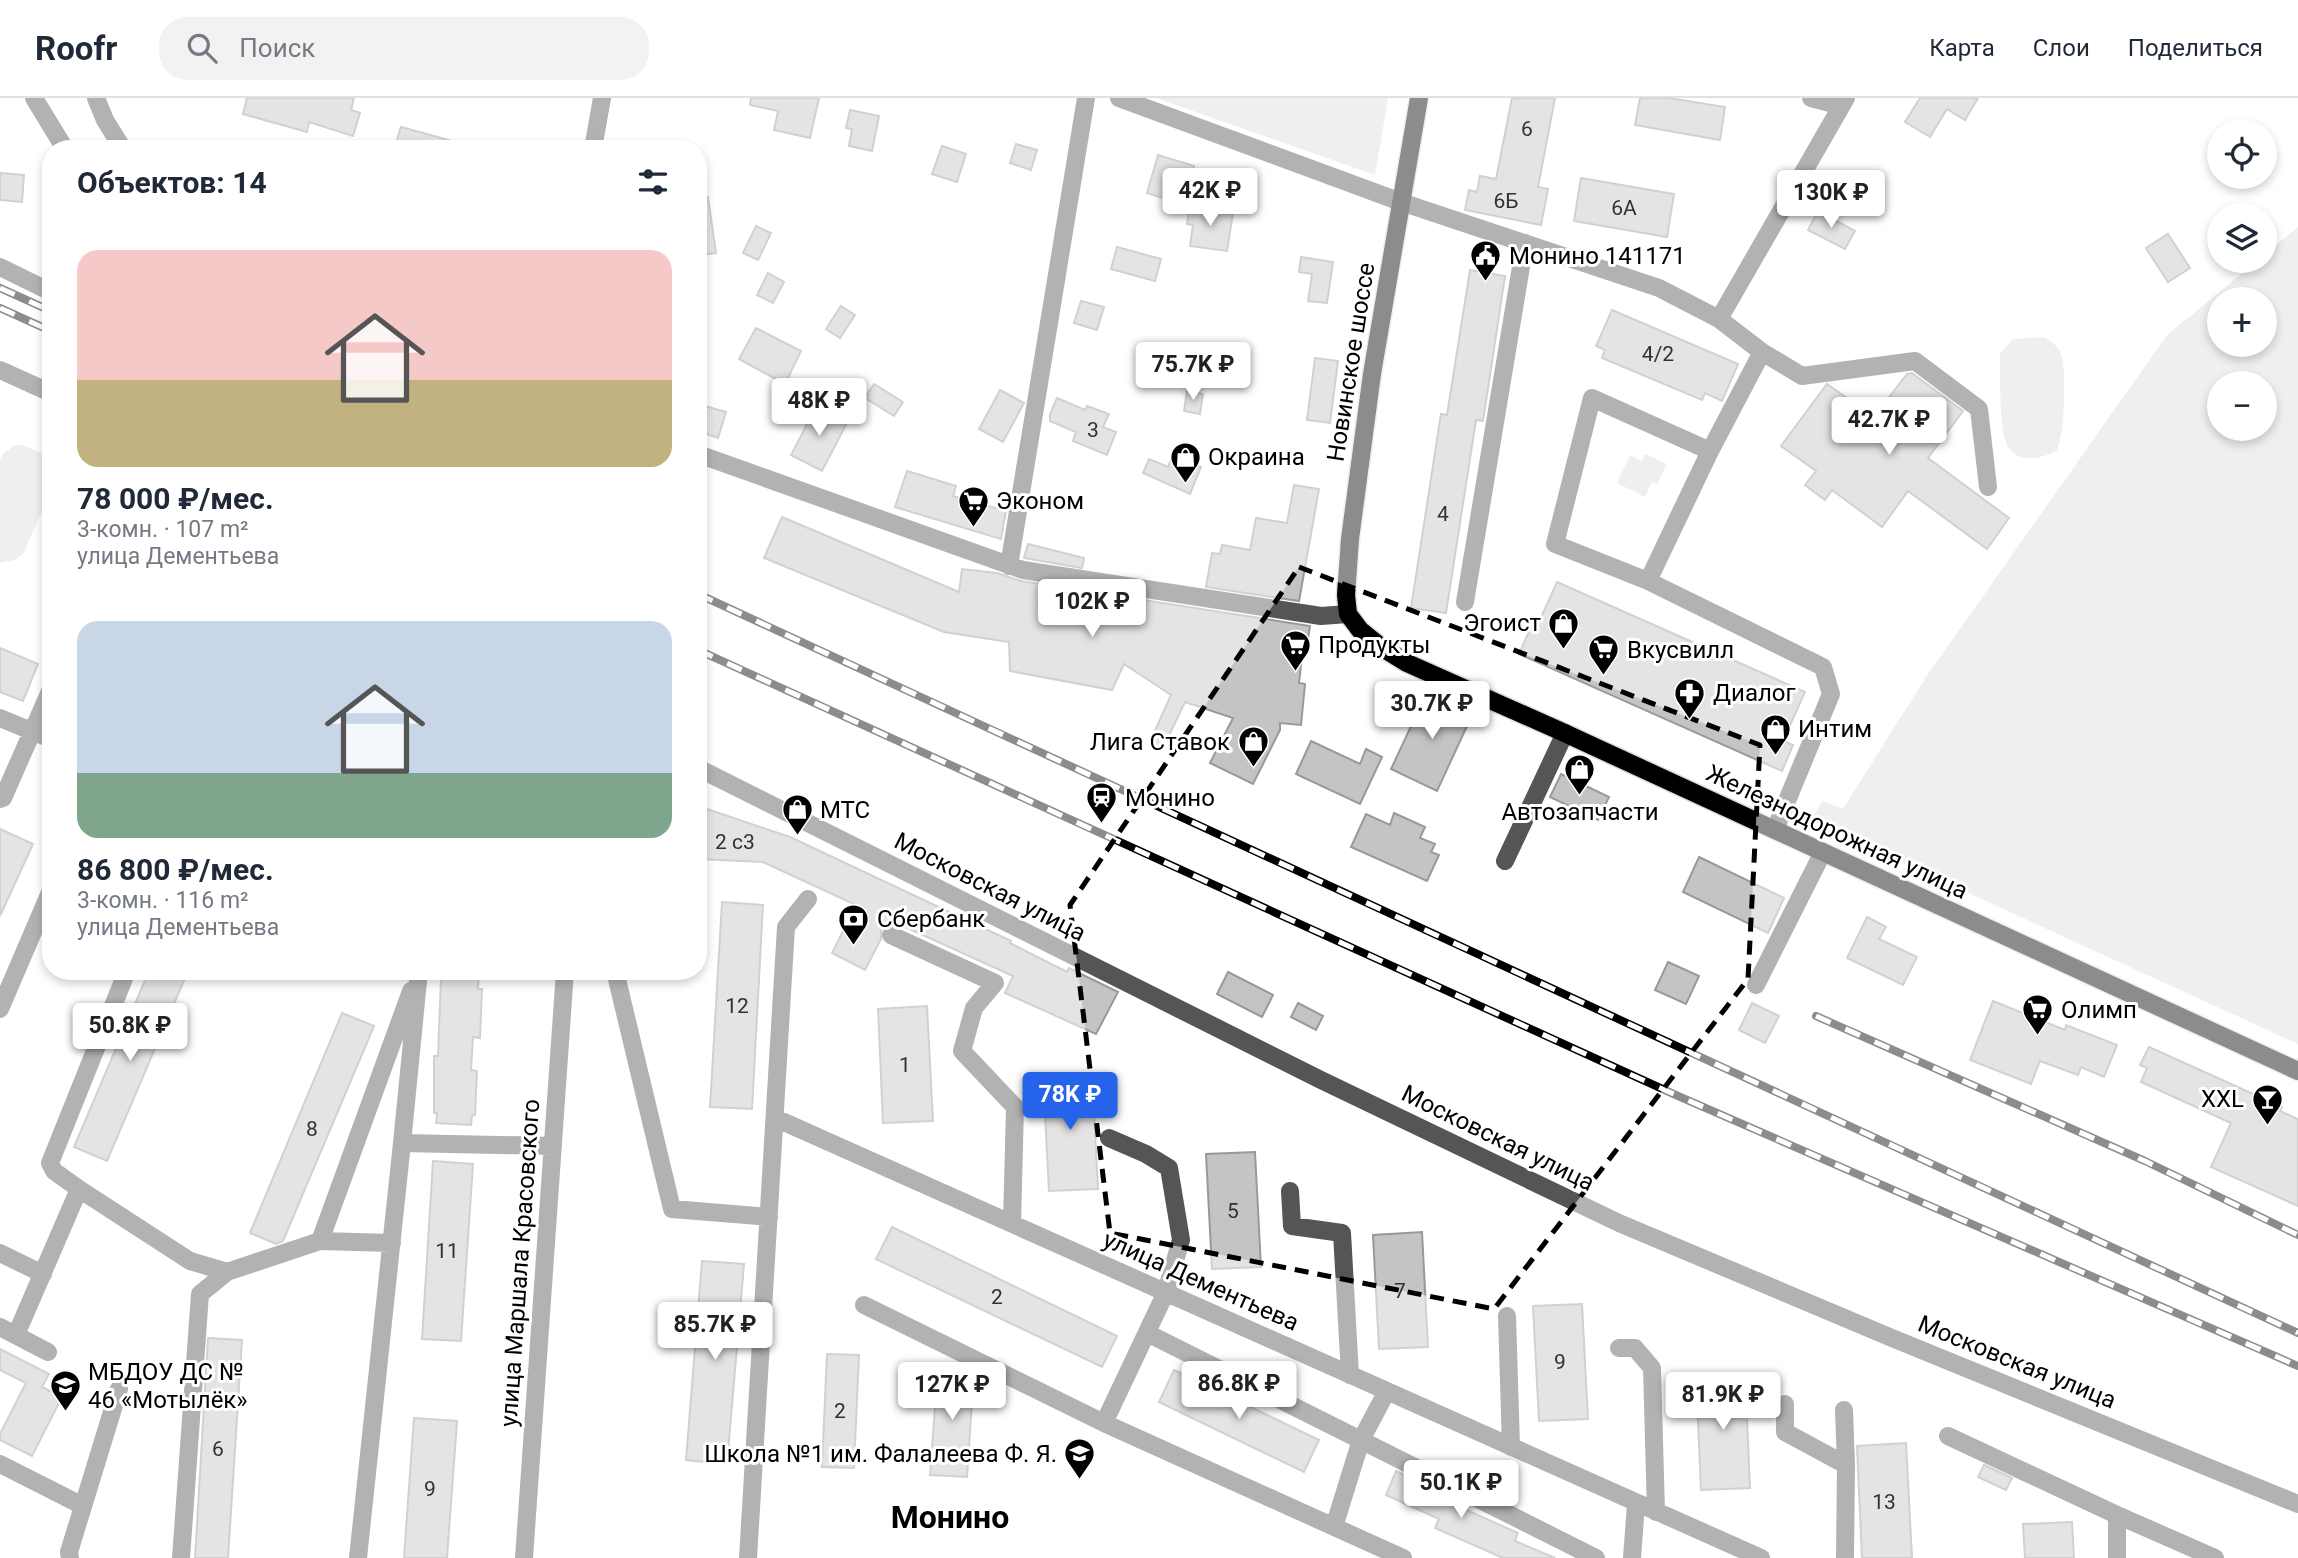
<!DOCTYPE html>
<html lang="ru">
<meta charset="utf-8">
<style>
body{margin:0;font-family:Roboto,sans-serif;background:#f2f2f3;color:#1f2937;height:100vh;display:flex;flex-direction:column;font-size:26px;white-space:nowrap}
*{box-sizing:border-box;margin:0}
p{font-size:23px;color:#747a83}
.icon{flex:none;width:38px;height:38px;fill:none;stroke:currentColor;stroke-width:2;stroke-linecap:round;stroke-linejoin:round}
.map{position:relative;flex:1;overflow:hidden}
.details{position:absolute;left:42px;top:42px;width:665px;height:840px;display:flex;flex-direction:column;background:#fff;border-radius:28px;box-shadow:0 4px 10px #0003}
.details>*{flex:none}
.fabs{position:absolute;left:2207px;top:21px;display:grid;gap:14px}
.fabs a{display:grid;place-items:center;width:70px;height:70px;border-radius:50%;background:#fff;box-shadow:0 4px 10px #0003;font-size:35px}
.price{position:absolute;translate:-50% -60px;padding:0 16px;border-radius:7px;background:#fff;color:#222;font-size:23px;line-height:46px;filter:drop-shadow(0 2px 4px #0008)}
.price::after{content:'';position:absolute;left:50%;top:42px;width:21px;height:16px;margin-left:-10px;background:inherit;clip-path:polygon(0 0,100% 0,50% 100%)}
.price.current{background:#2563eb;color:#fff}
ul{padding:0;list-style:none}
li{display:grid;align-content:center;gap:14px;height:371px;padding:0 35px}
li span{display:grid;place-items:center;height:217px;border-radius:21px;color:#555}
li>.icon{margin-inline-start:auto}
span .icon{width:126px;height:126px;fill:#fffc;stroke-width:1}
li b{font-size:30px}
h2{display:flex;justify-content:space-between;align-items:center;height:84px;padding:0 35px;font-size:30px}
header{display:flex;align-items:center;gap:42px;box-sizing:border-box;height:98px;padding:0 35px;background:#fff;border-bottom:2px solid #e0e1e3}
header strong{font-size:33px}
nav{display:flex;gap:38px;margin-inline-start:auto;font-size:24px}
.search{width:490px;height:63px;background:#f2f2f3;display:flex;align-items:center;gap:18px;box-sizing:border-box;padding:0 24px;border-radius:28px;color:#747a83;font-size:26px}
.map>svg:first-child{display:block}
</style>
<header>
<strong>Roofr</strong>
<div class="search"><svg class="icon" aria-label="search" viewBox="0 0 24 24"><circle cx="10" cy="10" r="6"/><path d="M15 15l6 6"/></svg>Поиск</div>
<nav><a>Карта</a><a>Слои</a><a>Поделиться</a></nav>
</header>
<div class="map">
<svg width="2298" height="1460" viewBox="0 0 2298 1460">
<rect width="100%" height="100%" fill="#fff"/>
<path fill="#dcdcdc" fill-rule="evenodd" d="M1156,0H1388L1375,77Z
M2298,129V946L1811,723L1822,703L1843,711L1926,579L2167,237L2257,163H2264L2265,156ZM2219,201H2264V247H2219ZM2264,285V331H2219V285Z
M2044,239C2053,244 2059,249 2062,259C2066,277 2065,334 2057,352C2043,361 2019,366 2008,349C1999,334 2000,275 2000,256L2013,241Z
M15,347H23L50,359L51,393L23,456L15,462L0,465V362L3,356Z
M1645,356L1667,366L1657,387L1652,384L1645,399L1617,385L1630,357L1642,363Z"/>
<path fill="#c4c4c4" stroke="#999" stroke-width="2" d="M247,0H354L351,12L360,15L353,38L309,24L307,34L243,16Z
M751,0H819L810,40L774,32L778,13L750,7Z
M1512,0H1555L1538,89L1548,91L1541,127L1465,112L1469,92L1477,94L1480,78L1496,81Z
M1640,0H1669L1725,9L1720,42L1635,27Z
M1920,0H1978L1965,22L1947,11L1930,39L1905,24Z
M850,12L879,18L872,53L849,48L852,31L846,30Z
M401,29L463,46L462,51H394Z
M1016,46L1037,52L1031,72L1010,65Z
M942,48L966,56L957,84L932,76Z
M1158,57L1194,68L1183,106L1147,95Z
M0,75L24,77L22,104L0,102Z
M1581,80L1674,96L1667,139L1574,123Z
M708,99L716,155L698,157V100Z
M1190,108L1233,115L1227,153L1190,148L1193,127L1187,126Z
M1818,113L1855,133L1845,151L1808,132Z
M756,128L771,135L758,162L743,155Z
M2168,136L2190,170L2168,184L2146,150Z
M1117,149L1161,161L1155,183L1111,171Z
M1301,159L1333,164L1327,205L1308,203L1312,176L1299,174Z
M1470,172L1505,178L1483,323L1476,322L1446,515L1411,510L1441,316L1447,317Z
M768,175L784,184L773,205L757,197Z
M1081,203L1104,209L1097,232L1074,225Z
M841,208L855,217L840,240L826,231Z
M1612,212L1738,266L1722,303L1705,295L1702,302L1602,260L1605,252L1596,248Z
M756,230L801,253L785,286L739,261Z
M1315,260L1338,263L1330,325L1307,322Z
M1912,275L1963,313L1928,360L2009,420L1987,451L1908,393L1882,429L1832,392L1825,402L1805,387L1816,373L1781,348L1827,286L1874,319L1907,276Z
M874,286L903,304L894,318L865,300Z
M1000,292L1024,305L1003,344L979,331Z
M1187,293L1203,296L1200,316L1184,313Z
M1057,300L1085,312L1087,308L1109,316L1103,329L1116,334L1107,357L1073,343L1076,334L1050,323V316Z
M698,306L726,314L718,340L698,333Z
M817,307L848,323L822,373L791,357Z
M1173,357L1201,369L1190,396L1143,375L1149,361L1168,369Z
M907,373L956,388L953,398L1006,413L1001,441L895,409Z
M1294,387L1319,391L1299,503L1206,489L1212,455L1220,456L1222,447L1250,452L1256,420L1287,425Z
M782,419L959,494L962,471L997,475L1021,483L1310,528L1308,541H1304L1299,585L1305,586L1301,627L1280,625V632L1253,686L1210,665L1233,620L1185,604L1162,652L1149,646L1171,597L1124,566L1112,592L1010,573L1009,544L944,534L764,460Z
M1028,446L1084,460L1082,470L1024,460Z
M1557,484L1805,594L1783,643L1793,647L1782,673L1519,556L1534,522L1539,524Z
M0,550L38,566L23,603L0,594Z
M1427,594L1473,615L1437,693L1391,671Z
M1311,643L1360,666L1366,651L1382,659L1360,706L1296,676Z
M1561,676L1609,699L1598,722L1550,699Z
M698,708L790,739L1011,843L1010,845L1067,874L1069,870L1118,894L1096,936L1005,895L1013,878L890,822L881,832V841L865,872L832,855L856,807L763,764L698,761Z
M1394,715L1425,729L1420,740L1435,746L1431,754L1439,757L1427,783L1351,749L1366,716L1390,727Z
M0,731L33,746L0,818Z
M1699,759L1784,800L1768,835L1683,794Z
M722,804L763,807L752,1011L710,1009Z
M1867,819L1886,829L1879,841L1917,859L1903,887L1847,860Z
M1668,864L1699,878L1686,906L1655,892Z
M149,873H188L107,1063L74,1049Z
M448,873H479L478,891H482L480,940L473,939L471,972L477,973L475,1017L472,1018L471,1027L436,1025L437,1015H434V958H438L441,880H448Z
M1228,874L1273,897L1262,919L1217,896Z
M1993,903L2065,932L2066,927L2117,947L2104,979L2081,969L2078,977L2040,963L2031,986L1970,962Z
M1298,905L1323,918L1316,932L1291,919Z
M1752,905L1779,918L1765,945L1739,932Z
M927,908L933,1023L883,1025L878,911Z
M342,915L374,928L283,1143L276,1146L250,1135Z
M2149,949L2282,1009L2280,1013L2298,1021V1108L2211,1069L2231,1025L2141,984L2147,970L2140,967Z
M1092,976L1098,1091L1049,1093L1043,978Z
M1255,1054L1261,1169L1212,1171L1206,1056Z
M433,1063L473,1066L461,1243L422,1241Z
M892,1129L1117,1238L1102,1269L876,1161Z
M1422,1134L1428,1249L1379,1251L1373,1137Z
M702,1163L744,1166L727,1366L686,1362Z
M1582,1206L1588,1321L1539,1323L1533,1208Z
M208,1240L242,1242L228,1460H195Z
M0,1251L49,1276L42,1289L62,1299L32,1358L0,1342V1336L26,1285L0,1272Z
M827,1256L859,1257L854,1370L822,1369Z
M938,1268L967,1270L974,1274L967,1379L930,1377Z
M1174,1272L1319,1342L1304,1374L1159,1304Z
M1745,1275L1750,1390L1701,1392L1696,1277Z
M414,1320L457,1323L447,1460H404Z
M1906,1345L1912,1460H1862L1857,1348Z
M1984,1367L2012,1380L2006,1392L1978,1379Z
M1396,1373L1446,1398L1444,1402L1518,1435L1515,1443L1555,1460H1503L1435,1430L1439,1421L1386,1397Z
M2072,1424L2074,1460H2025L2023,1426Z"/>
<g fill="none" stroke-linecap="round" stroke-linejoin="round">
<defs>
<path id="major" d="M1419,0L1372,276L1350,441L1346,497L1348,516L1360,532L1381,549L1407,565L1558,632L2298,973"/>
</defs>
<use href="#major" stroke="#dbdbdb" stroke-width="21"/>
<path stroke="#555" stroke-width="18" d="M34,0L65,51
M96,0L105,22L123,51
M1119,0L1401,104L1659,190L1719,221L1762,254L1710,353L1648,483
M1811,0L1841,8
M593,51L602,0
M0,169L51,194
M1719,221L1846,0
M1762,254L1802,278L1915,263L1979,311L1988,389
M0,272L51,295
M1710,353L1592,300L1555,446L1648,483L1823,569L1831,596L1775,732
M698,356L1023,472L1321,518L1348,516
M1009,468L1086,0
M1465,504L1525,145
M0,620L51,641
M698,670L1321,982L1619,1125L1892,1240L2298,1406
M0,701L3,700L51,591
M1505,763L1565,635
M891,837L995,885L974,910L962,953L1015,1009L1012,1125
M127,873L50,1065L54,1073L79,1091L190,1163L227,1174
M419,873L402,1045L553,1048
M615,873L672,1111L769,1119
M1756,887L1823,754
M0,911L51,792
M775,1020L1761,1460
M1109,1040L1146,1056L1169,1070L1181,1142L1166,1194L1104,1325L1403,1460
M1290,1093L1292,1128L1342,1135L1350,1277
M320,1143L411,893
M0,1155L43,1176
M864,1207L1104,1325
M1507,1218L1511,1349
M0,1229L48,1254
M1147,1235L1596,1460
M16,1237L79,1091
M1619,1250H1635L1652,1270L1656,1414
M1785,1306V1334L1846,1367L1845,1460
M1844,1312L1846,1367
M1948,1338L2117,1417V1460
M0,1366L83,1408
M2117,1417L2215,1460
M1334,1429L1361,1342L1387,1293
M70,1460L69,1454L119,1291
M181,1460L200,1196L227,1174L320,1143L392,1145
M358,1460L402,1045
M524,1460L565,873
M748,1460L786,829L808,801
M1632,1460L1636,1406"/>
<use href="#major" stroke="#000" stroke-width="18"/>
<defs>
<path id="rail" d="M0,190L51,213
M0,210L51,233
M698,496L2298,1235
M698,552L1678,998L2298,1268
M1816,918L2145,1063L2298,1137"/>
</defs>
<use href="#rail" stroke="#000" stroke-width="8"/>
<use href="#rail" stroke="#fff" stroke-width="5" stroke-dasharray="16" stroke-linecap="butt"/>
</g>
<path d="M0 0H2298V1460H0ZM1299,469L1760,647L1748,881L1494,1211L1110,1135L1070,807Z" fill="#fff" fill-opacity=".55" fill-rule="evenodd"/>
<path fill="none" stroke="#000" stroke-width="5" stroke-dasharray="14 9" stroke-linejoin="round" d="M1299,469L1760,647L1748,881L1494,1211L1110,1135L1070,807Z"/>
<defs>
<symbol id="civic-pin" viewBox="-11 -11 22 30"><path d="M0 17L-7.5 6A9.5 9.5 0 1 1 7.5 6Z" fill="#000" stroke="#fff"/><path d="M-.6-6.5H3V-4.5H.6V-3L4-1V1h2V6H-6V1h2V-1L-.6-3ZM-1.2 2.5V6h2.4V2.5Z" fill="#fff"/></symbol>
<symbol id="shop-pin" viewBox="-11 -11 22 30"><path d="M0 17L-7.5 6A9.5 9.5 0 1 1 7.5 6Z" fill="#000" stroke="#fff"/><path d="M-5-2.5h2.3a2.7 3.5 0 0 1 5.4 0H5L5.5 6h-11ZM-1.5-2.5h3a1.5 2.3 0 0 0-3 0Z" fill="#fff"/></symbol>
<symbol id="supermarket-pin" viewBox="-11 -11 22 30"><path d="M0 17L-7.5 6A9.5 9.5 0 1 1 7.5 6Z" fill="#000" stroke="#fff"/><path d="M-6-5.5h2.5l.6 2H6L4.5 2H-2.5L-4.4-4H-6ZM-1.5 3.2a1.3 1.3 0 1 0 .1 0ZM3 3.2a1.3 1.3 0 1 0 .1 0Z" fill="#fff"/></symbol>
<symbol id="pharmacy-pin" viewBox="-11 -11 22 30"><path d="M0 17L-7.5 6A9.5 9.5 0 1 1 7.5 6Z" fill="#000" stroke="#fff"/><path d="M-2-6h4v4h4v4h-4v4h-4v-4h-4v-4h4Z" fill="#fff"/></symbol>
<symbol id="station-pin" viewBox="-11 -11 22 30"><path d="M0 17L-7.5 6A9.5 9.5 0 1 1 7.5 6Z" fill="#000" stroke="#fff"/><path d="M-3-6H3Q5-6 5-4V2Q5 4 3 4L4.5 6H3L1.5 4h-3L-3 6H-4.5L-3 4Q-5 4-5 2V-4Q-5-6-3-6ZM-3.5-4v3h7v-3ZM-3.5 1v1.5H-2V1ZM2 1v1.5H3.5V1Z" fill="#fff"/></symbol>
<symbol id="bank-pin" viewBox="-11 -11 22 30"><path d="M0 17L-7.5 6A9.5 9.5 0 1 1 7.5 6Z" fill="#000" stroke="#fff"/><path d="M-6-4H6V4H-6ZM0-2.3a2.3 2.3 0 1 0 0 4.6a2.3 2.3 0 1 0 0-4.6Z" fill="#fff"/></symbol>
<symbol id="bar-pin" viewBox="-11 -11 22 30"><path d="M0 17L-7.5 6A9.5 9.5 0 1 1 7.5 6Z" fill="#000" stroke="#fff"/><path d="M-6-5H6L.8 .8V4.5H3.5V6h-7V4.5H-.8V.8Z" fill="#fff"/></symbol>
<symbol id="school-pin" viewBox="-11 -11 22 30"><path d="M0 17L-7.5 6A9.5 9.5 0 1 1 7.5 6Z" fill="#000" stroke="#fff"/><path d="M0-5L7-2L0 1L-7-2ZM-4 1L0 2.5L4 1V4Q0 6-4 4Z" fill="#fff"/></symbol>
</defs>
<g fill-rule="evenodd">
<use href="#civic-pin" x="1468" y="140" width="35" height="47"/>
<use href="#shop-pin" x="1168" y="342" width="35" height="47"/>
<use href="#supermarket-pin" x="956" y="386" width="35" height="47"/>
<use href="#shop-pin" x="1546" y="508" width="35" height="47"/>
<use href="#supermarket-pin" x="1278" y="530" width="35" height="47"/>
<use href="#supermarket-pin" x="1586" y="534" width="35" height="47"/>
<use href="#pharmacy-pin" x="1672" y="578" width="35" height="47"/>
<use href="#shop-pin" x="1758" y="614" width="35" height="47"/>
<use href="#shop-pin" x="1236" y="626" width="35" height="47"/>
<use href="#shop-pin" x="1562" y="654" width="35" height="47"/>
<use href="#station-pin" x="1084" y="682" width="35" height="47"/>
<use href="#shop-pin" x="780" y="694" width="35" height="47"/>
<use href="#bank-pin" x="836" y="804" width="35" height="47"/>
<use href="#supermarket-pin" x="2020" y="894" width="35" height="47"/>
<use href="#bar-pin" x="2250" y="984" width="35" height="47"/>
<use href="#school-pin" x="48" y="1270" width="35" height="47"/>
<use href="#school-pin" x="1062" y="1338" width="35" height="47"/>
</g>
<g text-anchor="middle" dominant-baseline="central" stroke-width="6" stroke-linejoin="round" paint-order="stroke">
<g font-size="21" fill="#313131">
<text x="1527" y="31">6</text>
<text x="1506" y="103">6Б</text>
<text x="1624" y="110">6А</text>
<text x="1658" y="256">4/2</text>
<text x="1093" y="332">3</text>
<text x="1443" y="416">4</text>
<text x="735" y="744">2 с3</text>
<text x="737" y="908">12</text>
<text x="905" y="967">1</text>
<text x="312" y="1031">8</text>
<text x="1233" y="1113">5</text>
<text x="447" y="1153">11</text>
<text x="1400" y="1193">7</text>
<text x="997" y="1199">2</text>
<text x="1560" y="1264">9</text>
<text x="840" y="1313">2</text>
<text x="218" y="1351">6</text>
<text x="430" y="1391">9</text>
<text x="1884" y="1404">13</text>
</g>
<g font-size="24" fill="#000" stroke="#fff" text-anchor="start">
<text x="1509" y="158">Монино 141171</text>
<text x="1208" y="359">Окраина</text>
<text x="996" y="403">Эконом</text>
<text x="1541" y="525" text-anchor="end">Эгоист</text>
<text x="1318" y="547">Продукты</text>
<text x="1627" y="552">Вкусвилл</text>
<text x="1713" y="595">Диалог</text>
<text x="1798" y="631">Интим</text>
<text x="1230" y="644" text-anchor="end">Лига Ставок</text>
<text x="1125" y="700">Монино</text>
<text x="820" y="712">МТС</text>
<text x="1580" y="714" text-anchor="middle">Автозапчасти</text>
<text x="877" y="821">Сбербанк</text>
<text x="2061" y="912">Олимп</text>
<text x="2244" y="1001" text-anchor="end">XXL</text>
<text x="88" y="1274">МБДОУ ДC №<tspan x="88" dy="28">46 «Мотылёк»</tspan></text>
<text x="1057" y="1356" text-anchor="end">Школа №1 им. Фалалеева Ф. Я.</text>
</g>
<g font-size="24" fill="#000" stroke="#fff">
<text transform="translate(1351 264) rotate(-81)">Новинское шоссе</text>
<text transform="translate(1837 734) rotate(25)">Железнодорожная улица</text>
<text transform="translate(990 789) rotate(27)">Московская улица</text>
<text transform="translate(1498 1040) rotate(26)">Московская улица</text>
<text transform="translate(520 1165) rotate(-86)">улица Маршала Красовского</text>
<text transform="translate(1201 1183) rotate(24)">улица Дементьева</text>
<text transform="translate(2017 1264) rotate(22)">Московская улица</text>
</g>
<g font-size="32" font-weight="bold" fill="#000" stroke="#fff">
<text x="950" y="1419">Монино</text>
</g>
</g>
</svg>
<div class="fabs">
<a><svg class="icon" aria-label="locate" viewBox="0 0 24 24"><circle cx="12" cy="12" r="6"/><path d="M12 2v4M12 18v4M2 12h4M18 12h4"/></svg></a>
<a><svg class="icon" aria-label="layers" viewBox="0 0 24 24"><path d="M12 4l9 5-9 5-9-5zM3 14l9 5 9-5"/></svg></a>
<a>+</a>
<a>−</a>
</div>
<b class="price" style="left:1210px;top:130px">42K ₽</b>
<b class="price" style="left:1831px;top:132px">130K ₽</b>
<b class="price" style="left:1193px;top:304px">75.7K ₽</b>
<b class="price" style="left:819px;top:340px">48K ₽</b>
<b class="price" style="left:1889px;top:359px">42.7K ₽</b>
<b class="price" style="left:1092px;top:541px">102K ₽</b>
<b class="price" style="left:1432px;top:643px">30.7K ₽</b>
<b class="price" style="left:130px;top:965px">50.8K ₽</b>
<b class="price current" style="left:1070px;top:1034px">78K ₽</b>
<b class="price" style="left:715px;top:1264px">85.7K ₽</b>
<b class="price" style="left:1239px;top:1323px">86.8K ₽</b>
<b class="price" style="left:952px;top:1324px">127K ₽</b>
<b class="price" style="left:1723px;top:1334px">81.9K ₽</b>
<b class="price" style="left:1461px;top:1422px">50.1K ₽</b>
<section class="details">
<h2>Объектов: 14<svg class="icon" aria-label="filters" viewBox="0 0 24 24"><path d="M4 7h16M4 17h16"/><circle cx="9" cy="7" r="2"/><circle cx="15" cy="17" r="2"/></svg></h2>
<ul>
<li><span style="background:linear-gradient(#f6c9c9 60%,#c2b280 0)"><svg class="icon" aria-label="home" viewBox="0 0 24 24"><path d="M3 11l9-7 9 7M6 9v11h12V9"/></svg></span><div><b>78 000 ₽/мес.</b><p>3-комн. · 107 m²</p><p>улица Дементьева</p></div></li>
<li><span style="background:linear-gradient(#c9d6e8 70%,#7fa58c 0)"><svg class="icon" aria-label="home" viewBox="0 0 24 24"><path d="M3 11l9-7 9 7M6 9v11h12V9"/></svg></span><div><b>86 800 ₽/мес.</b><p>3-комн. · 116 m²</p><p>улица Дементьева</p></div></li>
</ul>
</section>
</div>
